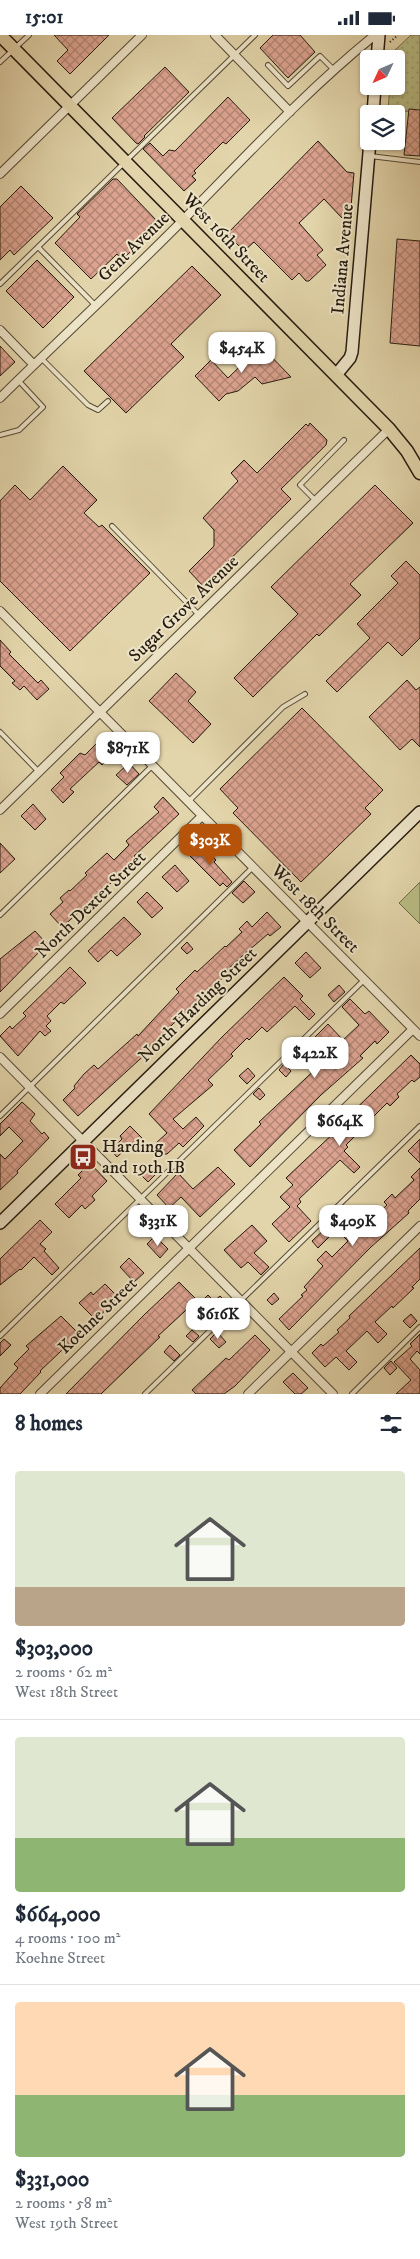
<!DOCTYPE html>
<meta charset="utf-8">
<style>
body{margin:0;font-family:"IM FELL DW Pica",serif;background:#f2f2f3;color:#1f2937;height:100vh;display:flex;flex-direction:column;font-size:19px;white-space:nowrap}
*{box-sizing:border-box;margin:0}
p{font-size:16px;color:#747a83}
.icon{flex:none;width:28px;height:28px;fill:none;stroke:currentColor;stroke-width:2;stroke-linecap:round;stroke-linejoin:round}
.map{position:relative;height:1359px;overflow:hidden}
.side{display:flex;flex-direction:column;background:#fff;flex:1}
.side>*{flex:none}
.needle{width:32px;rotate:226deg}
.fabs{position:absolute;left:360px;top:15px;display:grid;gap:10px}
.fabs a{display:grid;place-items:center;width:45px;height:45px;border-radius:5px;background:#fff;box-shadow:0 1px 4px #0004;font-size:25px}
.price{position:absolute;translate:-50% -42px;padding:0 11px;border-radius:10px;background:#fff;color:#222;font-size:16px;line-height:32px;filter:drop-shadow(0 1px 2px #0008)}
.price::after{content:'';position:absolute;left:50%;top:30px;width:15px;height:11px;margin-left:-8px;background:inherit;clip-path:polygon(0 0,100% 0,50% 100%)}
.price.on{background:#b45309;color:#fff}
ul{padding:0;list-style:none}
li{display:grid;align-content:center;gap:10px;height:265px;padding:0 15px}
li+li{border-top:1px solid #e0e1e3}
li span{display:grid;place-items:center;height:155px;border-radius:5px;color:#555}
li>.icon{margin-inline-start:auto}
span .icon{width:90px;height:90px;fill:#fffc;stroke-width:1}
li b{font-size:21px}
h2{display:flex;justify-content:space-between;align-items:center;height:60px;padding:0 15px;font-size:21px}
.status{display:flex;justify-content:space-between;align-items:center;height:35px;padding:0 25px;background:#fff;direction:ltr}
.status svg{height:14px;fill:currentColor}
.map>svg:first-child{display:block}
</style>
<div class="status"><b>15:01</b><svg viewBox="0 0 49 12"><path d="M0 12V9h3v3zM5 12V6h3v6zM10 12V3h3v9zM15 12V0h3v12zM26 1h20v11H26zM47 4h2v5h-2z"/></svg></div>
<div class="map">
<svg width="420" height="1359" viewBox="0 0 420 1359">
<defs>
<pattern id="grass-dots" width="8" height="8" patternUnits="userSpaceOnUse" patternTransform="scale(1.25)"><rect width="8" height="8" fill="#b9bc85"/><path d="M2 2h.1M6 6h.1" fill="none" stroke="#9fa172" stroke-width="1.8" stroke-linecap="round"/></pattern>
<pattern id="building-cross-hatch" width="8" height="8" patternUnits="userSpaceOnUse" patternTransform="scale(1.25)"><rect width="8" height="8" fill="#dda491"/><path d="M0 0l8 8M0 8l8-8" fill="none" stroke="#b38575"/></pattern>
</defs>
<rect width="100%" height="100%" fill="#e3d5ab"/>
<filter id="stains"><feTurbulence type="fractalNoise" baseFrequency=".004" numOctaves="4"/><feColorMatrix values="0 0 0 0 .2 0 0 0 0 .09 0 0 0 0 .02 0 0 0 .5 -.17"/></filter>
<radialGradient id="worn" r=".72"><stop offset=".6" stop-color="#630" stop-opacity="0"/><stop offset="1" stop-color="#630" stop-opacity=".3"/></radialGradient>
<path fill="url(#grass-dots)" stroke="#6f6b4a" d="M411,0H420V77L388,75L390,51H396V24H391L392,18Z"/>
<path fill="#b9bc85" stroke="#6f6b4a" d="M420,847V889L399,868Z"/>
<path fill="url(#building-cross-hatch)" stroke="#251a0e" d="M54,0H109L70,39L57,26L68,15Z
M273,0H300L315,17L288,43L260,13Z
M165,32L189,57L144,101L145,102L138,109L136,108L112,83Z
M228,62L250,85L226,109L223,107L194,136L196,138L192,141L196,145L184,156L143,114L150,108L163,121L169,115L175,116Z
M409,74L420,75V121L404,120Z
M318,106L347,137L354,138L350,183H342L324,164L299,188L323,215L317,220L326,230L309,246H306L299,238L292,245L254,207L244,216L227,199Z
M113,144H117L157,186V191L122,225L117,219L91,244L55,208L80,182L77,179Z
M21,151L53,183L14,220L10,215L0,225V172Z
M397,204L420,206V311L390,308Z
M37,225L74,262L43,293L6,256Z
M192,231L221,260L171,309L184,322L126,378L84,336Z
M0,311L15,327L0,341Z
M261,311L291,342L262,349L255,342L238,356L226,359L219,366L195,341L211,325L228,343Z
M310,388L327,405L326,410L281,454L291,464L203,551L189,536L214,511V495L203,483L238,446L231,438L244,425L257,438L306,389L308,391Z
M63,431L97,465L84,478L99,492L102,490L150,538L70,616L0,546V466L15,450L30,465Z
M375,450L413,488L350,549L361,560L319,601L317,599L253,662L234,643L298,579L271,552Z
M406,526L420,540V603L402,621L388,607L337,657L326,646L370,603L357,589L398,548L391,541Z
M0,605L11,617L9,619L38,648L41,645L49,654L37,665L24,651L20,655L12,648L15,646L0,631Z
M176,638L196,657L188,666L211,689L193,708L149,666Z
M407,645L416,655L420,652V712L412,704L400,715L369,682Z
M302,673L383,755L365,773L371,779L301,847L233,778L238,773L220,754Z
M98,707L111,721L102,730L99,727L70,754L74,757L63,768L51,755L64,742L60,738L80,718L85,720Z
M129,728L139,739L127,750L116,740Z
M163,762L179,779L134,821L136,823L103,856L62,892L50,879L63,867L60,863L69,855L70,856L87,840L85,838L107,818L114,825L129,810L126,806L159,777L154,772Z
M33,769L46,784L35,795L21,781Z
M0,808L15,824L0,838Z
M200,809L216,825L214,827L232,847L227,852L223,848L220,851L189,820Z
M175,830L189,846L177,857L162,842Z
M244,846L255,857L243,868L232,858Z
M147,857L163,873L152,883L137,867Z
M267,877L281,892L270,901L268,899L241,922L225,937L227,939L160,1001L161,1002L151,1014L78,1081L63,1065L75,1053L74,1051L84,1039L94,1030L98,1034L137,999L138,1001L179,957L176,954L195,935L197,937L225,911L226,912L242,897L239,894L247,886L252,892Z
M124,882L141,899L117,921L111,915L98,927L88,916Z
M35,896L47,909L0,957V924Z
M187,907L193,914L187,919L181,913Z
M306,917L321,933L310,943L295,928Z
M70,932L86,948L64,969L61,967L47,981L51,986L46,991L51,996L45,1001L40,996L18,1021L0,1001L10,991L12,994L26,981L23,978Z
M284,942L303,961L300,964L315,979L309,985L295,971L267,997L262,992L249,1005L247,1003L231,1019L233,1021L208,1045L213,1050L173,1084L183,1094L196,1082L204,1091L183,1112L179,1108L167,1119H164L155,1109L167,1098L149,1079L222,1002Z
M339,950L345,957L334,967L328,960Z
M350,964L365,979L369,976L389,997L377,1009L375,1006L360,1021L363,1023L321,1060L250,1132L234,1115L261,1089L259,1087L321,1029L305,1012L328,989L343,1005L359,990L342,972Z
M411,1020L420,1029V1042L414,1047L412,1045L397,1059L399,1062L390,1071L387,1068L370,1085L373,1088L365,1097L362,1094L346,1110L348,1112L344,1116L360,1132L354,1138L340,1125L299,1164L301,1167L297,1171L311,1186L289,1207L272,1189L290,1172L280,1162L293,1150L286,1143L337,1095L335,1094Z
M284,1029L291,1036L286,1042L279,1035Z
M248,1033L255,1041L247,1049L239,1041Z
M259,1053L265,1060L260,1065L253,1059Z
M22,1067L35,1079L30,1086L42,1099L44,1097L49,1103L17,1136L18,1138L0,1155V1119L5,1124L23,1106L9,1092L0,1101V1089Z
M130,1091L146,1107L136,1118L129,1111L117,1122L111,1115L122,1104L120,1101Z
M420,1104V1128L408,1116Z
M90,1128L107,1146L92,1161L95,1165L85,1174L82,1170L69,1183L55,1169L81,1143L78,1140Z
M218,1132L235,1149L200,1182L181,1162L169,1173L157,1160L178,1138L193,1154Z
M148,1133L155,1140L148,1147L141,1140Z
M420,1133V1164L408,1176L409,1178L371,1212L289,1295L279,1284L303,1261L301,1260L307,1255L304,1252L323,1231L317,1225L326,1216L332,1222L348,1206L332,1190L343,1179L347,1183L354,1177L363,1186L368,1182L371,1185L387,1170L384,1167L392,1159L395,1163L414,1145L411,1142Z
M40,1185L52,1197L40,1209L46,1214L44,1216L59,1233L52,1240L34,1222L21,1235L20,1234L0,1250V1224Z
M252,1190L267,1206L254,1218L269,1232L261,1240L248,1227L241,1233L224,1215Z
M328,1191L334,1197L318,1213L312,1206Z
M155,1201L168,1214L160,1223L147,1209Z
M420,1213V1244L412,1252L414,1253L393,1273L392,1271L375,1287L387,1299L378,1308L367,1296L346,1316L357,1327L349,1335L336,1322L325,1332L312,1318L321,1309L323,1311L339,1297L337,1295L350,1283L349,1281Z
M129,1223L144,1238L134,1247L120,1232Z
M179,1247L197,1265L158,1301L160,1302L101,1359H66L145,1279Z
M105,1249L118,1262L96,1285L79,1268L91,1257L93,1260Z
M274,1258L279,1264L272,1270L267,1265Z
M208,1260L214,1266L220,1261L230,1271L219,1282L203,1265Z
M411,1279L417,1286L410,1293L403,1286Z
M61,1281L79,1299L40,1336L41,1337L20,1359H0V1353L18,1333L14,1329L29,1314L26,1311Z
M192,1295L199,1301L193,1307L186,1301Z
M217,1297L226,1307L219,1313L210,1304Z
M420,1299V1319L417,1316L410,1324L420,1335V1359H396L411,1345L394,1327L412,1311L410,1309Z
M255,1300L270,1315L235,1351L224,1359H196L192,1355L226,1323L229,1325Z
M4,1304L11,1310L0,1321V1308Z
M170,1310L180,1320L174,1326L164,1317Z
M391,1326L397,1333L390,1340L384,1333Z
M293,1338L308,1353L301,1359H295L283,1347Z"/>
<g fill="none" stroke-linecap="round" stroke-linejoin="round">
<defs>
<path id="lane" d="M0,27L29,0
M268,30L288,51L320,21L334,35
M370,121L420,127
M38,212L95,270
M0,249L255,0
M41,323L88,370L98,375L108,366
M0,400L19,395L43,372L18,345
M316,466L300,450L344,405
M112,491L199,580
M0,697L39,737
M188,767L283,672L305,659
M0,880L152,731
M0,1081L253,832
M0,1301L364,945
M145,1359L420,1091
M352,1359L420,1292"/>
<path id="street" d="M215,0L290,77
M0,139L142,0
M0,295L34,330
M0,363C62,302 126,243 187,181C248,119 307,55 375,0
M0,576L420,1001
M0,775L389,394
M0,979L202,781
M0,1022L333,1359
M40,1359L413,994
M248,1359L420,1191"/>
<path id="secondary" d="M377,24L379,0
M373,79L375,51
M336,340L350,323L352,317L370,106
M0,1188L420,777"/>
<path id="primary" d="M0,0L389,394L407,416L420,438"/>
</defs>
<use href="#lane" stroke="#544935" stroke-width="6"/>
<use href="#street" stroke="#544935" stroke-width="10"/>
<use href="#secondary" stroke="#251a0e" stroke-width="14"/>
<use href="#primary" stroke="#251a0e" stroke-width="15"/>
<path stroke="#251a0e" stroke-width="2" stroke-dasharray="1 2.5" stroke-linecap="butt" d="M390,7L398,0"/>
<use href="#lane" stroke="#ede4c8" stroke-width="4"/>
<use href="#street" stroke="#ede4c8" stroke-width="8"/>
<use href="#secondary" stroke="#ede4c8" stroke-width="11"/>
<use href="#primary" stroke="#e3d5ab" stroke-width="12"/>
</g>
<defs>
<symbol id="bus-square" viewBox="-11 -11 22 22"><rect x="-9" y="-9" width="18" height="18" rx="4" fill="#8f2418" stroke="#ede4c8"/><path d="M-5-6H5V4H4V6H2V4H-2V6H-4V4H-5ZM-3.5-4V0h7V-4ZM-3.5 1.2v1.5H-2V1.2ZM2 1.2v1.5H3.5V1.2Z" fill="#fff"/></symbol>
</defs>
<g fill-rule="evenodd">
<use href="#bus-square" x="67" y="1106" width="32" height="32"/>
</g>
<g text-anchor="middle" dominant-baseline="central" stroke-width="4" stroke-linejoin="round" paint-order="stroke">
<g font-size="18" fill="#251a0e" stroke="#ede4c8">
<text transform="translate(226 203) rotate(46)">West 16th Street</text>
<text transform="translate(134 212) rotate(-44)">Gent Avenue</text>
<text transform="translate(343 224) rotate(-85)">Indiana Avenue</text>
<text transform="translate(184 574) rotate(-44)">Sugar Grove Avenue</text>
<text transform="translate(91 870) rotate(-44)">North Dexter Street</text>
<text transform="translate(315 874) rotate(45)">West 18th Street</text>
<text transform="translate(198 970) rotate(-44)">North Harding Street</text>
<text transform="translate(98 1281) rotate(-44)">Koehne Street</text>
</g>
<g font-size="18" fill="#251a0e" stroke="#ede4c8" text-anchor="start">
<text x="102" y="1112">Harding<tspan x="102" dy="21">and 19th IB</tspan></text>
</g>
</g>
<rect width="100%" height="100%" filter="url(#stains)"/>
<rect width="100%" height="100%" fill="url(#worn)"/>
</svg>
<div class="fabs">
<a><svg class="needle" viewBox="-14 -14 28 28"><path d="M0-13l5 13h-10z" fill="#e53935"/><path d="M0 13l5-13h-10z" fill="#747a83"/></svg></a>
<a><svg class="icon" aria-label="layers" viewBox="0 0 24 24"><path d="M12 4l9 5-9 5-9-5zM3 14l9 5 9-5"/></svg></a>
</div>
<b class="price" style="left:242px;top:339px">$454K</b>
<b class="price" style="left:128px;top:739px">$871K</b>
<b class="price on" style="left:210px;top:831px">$303K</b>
<b class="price" style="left:315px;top:1044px">$422K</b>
<b class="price" style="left:340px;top:1112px">$664K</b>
<b class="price" style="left:158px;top:1212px">$331K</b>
<b class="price" style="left:353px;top:1212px">$409K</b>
<b class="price" style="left:218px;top:1305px">$616K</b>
</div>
<section class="side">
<h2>8 homes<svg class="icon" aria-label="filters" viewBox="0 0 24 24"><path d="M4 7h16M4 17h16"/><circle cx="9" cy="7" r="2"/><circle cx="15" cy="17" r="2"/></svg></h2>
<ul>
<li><span style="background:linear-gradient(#dfe7d0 75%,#b9a48a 0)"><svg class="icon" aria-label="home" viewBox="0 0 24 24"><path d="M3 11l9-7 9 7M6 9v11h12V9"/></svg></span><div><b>$303,000</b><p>2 rooms · 62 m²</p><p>West 18th Street</p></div></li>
<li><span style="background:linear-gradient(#dfe7d0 65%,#8fb573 0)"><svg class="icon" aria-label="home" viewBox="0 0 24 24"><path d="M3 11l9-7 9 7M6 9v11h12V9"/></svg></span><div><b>$664,000</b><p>4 rooms · 100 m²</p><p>Koehne Street</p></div></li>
<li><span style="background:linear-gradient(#ffd9b3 60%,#8fb573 0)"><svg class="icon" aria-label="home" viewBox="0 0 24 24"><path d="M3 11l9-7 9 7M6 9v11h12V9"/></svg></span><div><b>$331,000</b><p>2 rooms · 58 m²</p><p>West 19th Street</p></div></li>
</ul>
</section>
